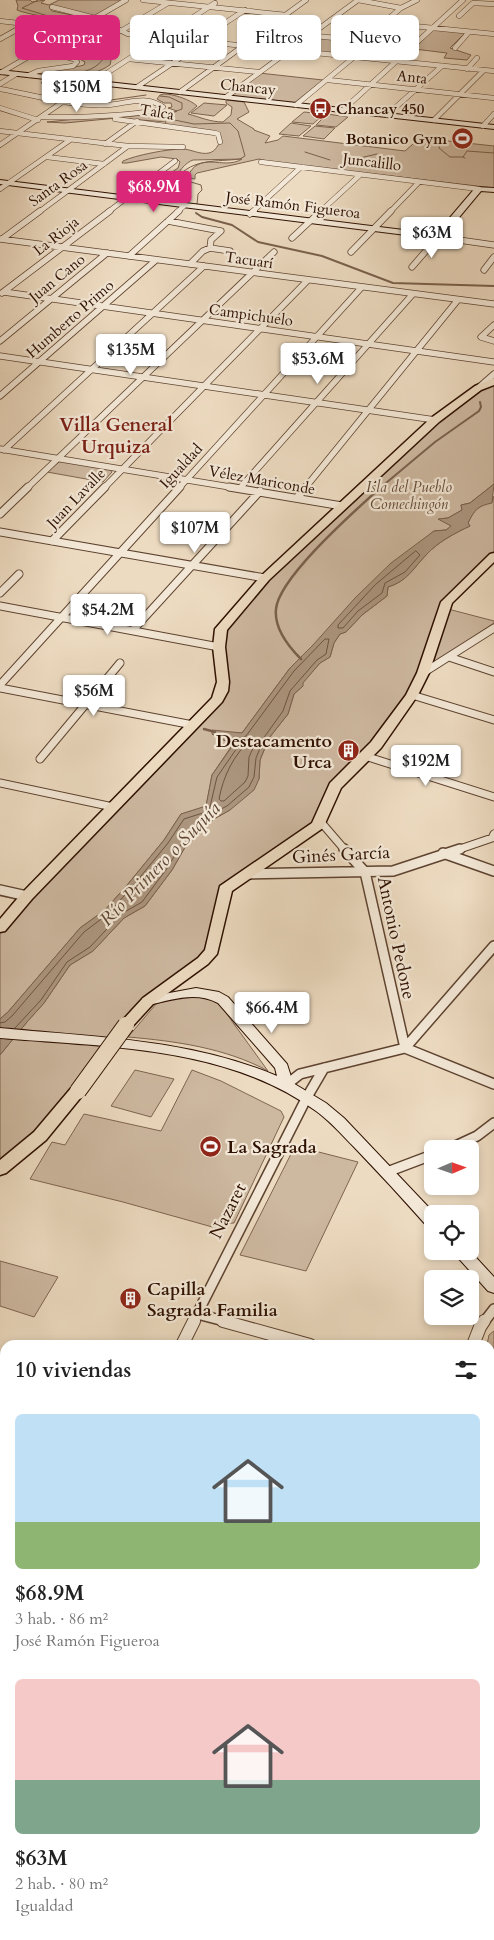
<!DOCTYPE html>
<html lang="es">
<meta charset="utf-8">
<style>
body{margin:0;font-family:Cardo,serif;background:#f6f6f6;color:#222;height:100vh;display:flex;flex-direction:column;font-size:19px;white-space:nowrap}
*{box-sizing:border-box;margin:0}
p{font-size:16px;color:#767676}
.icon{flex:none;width:28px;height:28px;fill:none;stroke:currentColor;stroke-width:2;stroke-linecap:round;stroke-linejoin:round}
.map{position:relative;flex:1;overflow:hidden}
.sheet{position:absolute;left:0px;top:1340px;width:495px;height:600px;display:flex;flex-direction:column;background:#fff;border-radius:15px 15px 0 0;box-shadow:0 2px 8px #0003}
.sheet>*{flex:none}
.guide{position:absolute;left:15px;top:15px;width:465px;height:45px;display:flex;gap:10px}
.needle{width:32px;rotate:88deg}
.tools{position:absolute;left:424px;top:1140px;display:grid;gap:10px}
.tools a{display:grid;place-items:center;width:55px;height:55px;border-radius:8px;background:#fff;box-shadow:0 2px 8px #0003;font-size:25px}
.price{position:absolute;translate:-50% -42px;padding:0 11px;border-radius:5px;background:#fff;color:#222;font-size:16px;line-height:32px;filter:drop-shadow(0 1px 2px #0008)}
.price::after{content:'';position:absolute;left:50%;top:30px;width:15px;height:11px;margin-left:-8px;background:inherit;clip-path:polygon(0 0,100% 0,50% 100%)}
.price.selected{background:#db2777;color:#fff}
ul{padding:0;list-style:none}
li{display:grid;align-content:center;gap:10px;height:265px;padding:0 15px}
li span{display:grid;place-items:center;height:155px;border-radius:8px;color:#555}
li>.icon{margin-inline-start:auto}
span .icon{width:90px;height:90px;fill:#fffc;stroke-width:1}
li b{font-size:21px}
h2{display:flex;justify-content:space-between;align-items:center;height:60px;padding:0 15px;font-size:21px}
.tag{padding:0 18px;border-radius:8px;background:#fff;box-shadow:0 2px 8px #0003;font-size:18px;line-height:45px}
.tag.selected{background:#db2777;color:#fff}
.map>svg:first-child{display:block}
</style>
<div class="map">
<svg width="494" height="1940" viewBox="0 0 494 1940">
<rect width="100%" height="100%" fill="#eddbc1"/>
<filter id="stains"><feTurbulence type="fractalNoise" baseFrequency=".004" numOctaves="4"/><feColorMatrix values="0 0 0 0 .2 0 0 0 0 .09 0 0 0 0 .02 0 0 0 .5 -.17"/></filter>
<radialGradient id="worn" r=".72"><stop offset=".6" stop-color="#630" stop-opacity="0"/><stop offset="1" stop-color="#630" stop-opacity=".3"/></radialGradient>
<path fill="#cdb8a0" stroke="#7e6450" d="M16,0H30L32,2L45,0L41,3L49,5L59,0H124L96,17L51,6L49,7L52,11L82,17L94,21L106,30L102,35L87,45L106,50L100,52L110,56L111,60L110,65C89,79 66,76 43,75L42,73L80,66L84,65L85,62L71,54L24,42L29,40L47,39L37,33L64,34L73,30C64,17 31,16 17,10L18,6Z
M433,29L465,33L450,48L471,55L467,60L444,58L447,53L414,49Z
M266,32L302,36L286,48L249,44Z
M311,36L361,41L351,55L293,49Z
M259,73L323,80L294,103L230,96Z
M164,94C174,94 191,100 197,106L188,114C200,117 210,122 223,122L231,115L232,107L226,103V100L244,102L249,112L237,119L254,129V130L270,136L265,143L278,140L283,136L405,151L420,138L494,146V188L270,162L259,159L197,173L195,175V179L187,178C199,149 223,171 242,159L193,160C186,162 175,174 177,181L157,182L178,168L180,162L177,159L161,157L127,163H122L123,161C136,155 168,149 182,149C191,149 200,155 209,153C216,151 216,147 220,143L219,134L164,125L166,122L117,118L65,123L47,122L125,114H171L177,111L168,108L172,107L171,103H164L157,99L160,95Z
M204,103L227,105L214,116L191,113Z
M304,112L324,114L313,124L292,122Z
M327,114L348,117L336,127L316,125Z
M291,123L311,126L299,136L279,134Z
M315,126L335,128L324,139L303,136Z
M494,381V484L470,503L461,505L462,510L448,518L439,519L452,526L446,530L434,531L421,542L290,668L242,733L212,734L233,744L212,775L206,807L181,814L164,840L128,884L105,910L80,928L8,1012L0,1019V928L218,699L225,623L435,420Z
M60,461L110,469L112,472L103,482L47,472Z
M494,496V556L452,597L412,695L337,782L320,821L229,886L215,946L126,1025L110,1033L83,1074L78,1091L0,1169V1055L27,1022L44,1003L70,965L93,951L124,918L145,906L172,870L188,842L194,839L214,819L230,810L259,779L260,760L269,738L288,714L294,694L303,686L302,683L320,663L330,657L334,643L340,634L346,632L362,615L387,596L388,587C408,581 413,568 427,554C438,542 455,533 470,526L468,523C474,509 478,506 492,502Z
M448,609L494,621V623L432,665Z
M196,995L211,998L221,1006L268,1071C226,1048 175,1041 128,1037L156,1004L177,998Z
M135,1070L174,1079L151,1117L111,1106Z
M192,1070L221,1081L281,1111L284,1117L234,1223L218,1224L216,1228L123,1202L30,1179L52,1142L65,1145L84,1114L161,1131Z
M295,1146L358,1162L306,1271L240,1255Z
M0,1261L58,1277L34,1317L0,1306Z
M494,1331V1397L490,1392V1345H487L489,1335Z
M490,1783L494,1785V1940H384L386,1935H490Z"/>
<path fill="#ac967f" stroke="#7a604c" d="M494,484L492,503C478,506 475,509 468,523L470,526C455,533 438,542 427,554C413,568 408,581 388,587L387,596L362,615L346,632L340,634L334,643L330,657L320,663L303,683V686L294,694L288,714L269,738L260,760L259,779L254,790L230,810L214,819L193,839L188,842L172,870L145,906L124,918L93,951L70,965L44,1003L27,1022L0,1055V1019L8,1012L80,928L105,910L128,884L164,840L181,814L206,806L212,775L233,745L212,734V730L242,733L290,668L313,645L355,598L391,563L434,531L446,530L451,526L438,519L448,518L462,510L461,505L470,503Z"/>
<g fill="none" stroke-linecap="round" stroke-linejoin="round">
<path stroke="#6d5340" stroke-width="1" d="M416,551L420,555L405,572L385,583L382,593L358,611L343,628H338V625L375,585Z
M252,739L256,742L249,757L248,776L245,782L224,801H221L219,799C223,777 234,753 252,739Z
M0,1023L5,1022L12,1016L84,932L108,914L132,887L168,843L184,819L209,811L217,777L237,748V739L246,736L294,671L325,639H329L326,654L317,660L290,691L283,711L265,736L256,758L254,777L249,787L227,806L211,814L191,835L184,839L168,867L142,902L121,914L90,947L67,962L41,1000L15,1028"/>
<path stroke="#7a604c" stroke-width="1" d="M38,0L22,8L74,24L86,31L63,48L89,53L104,58C91,76 70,73 50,75
M44,79L41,83L46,87L96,100H111L146,95
M160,96L169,97L182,103V109L160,117L194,124L230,123L238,131L245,156L240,159C217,162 193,158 177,178L201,185L202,190L198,194L197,204
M440,142L439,148L450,157H463
M305,152L330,160
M465,158L463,157L467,151L494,153
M351,160L377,154"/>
<path stroke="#7a604c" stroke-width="2" d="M196,213L202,217L232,225L258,242L322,256L393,283L494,286
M380,488L435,442L479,411L481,407L480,402"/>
<path stroke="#7a604c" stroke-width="2.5" d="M301,659C288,646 274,628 276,609C279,577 356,510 381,487
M204,729L215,732"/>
<defs>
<path id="street-far4" d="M143,0L286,15
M358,0L401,8
M52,7L95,18L128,34L494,71
M459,16L473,3L494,4
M95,18L126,0
M0,21L53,27
M383,23L494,34
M176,28L213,31L245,10
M121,31L168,3
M265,31L366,41
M0,39L27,24
M455,48L469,32
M129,59L258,72
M467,69L477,58
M2,72L40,50L74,59L77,62L73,66L38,71L29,75
M328,80L494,98
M93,82L215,3
M0,84L16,74
M137,87L204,42
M0,89C35,95 71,107 107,105C127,104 145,94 163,107C151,116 61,118 42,117
M180,92L306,0
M226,97L358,0
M296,105L354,57L374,31L401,8L417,0
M0,108L38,120
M343,110L463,0
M387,115L442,66
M115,119L215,133L218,134L220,142
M434,120L484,70
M483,126L494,114
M0,131L128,146L183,147
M105,144L137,121
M0,145L64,101
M47,157L104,164
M261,162L479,189
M0,189L70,140
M39,212L128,146
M108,212L175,161
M177,212L184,206
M252,212L301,167
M320,212L360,175
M390,212L419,182"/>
<path id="street-far3" d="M250,214L254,211
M168,221L221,231L211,240L210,248L203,251L190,264
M292,238L321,211
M0,239L494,304
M2,239L40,211
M210,248L230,251
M351,252L391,211
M129,256L179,211
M412,267L438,237L494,245
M484,270L494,257
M4,292L494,362
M2,293L110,211
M494,325L481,337L494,341
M0,341L107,253
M0,356L435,420
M478,388L494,374
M0,396L156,260
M0,449L236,488
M4,450L204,266
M27,488L274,252
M104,488L307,281
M179,488L361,288
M240,488L412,295
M305,488L457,301"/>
<path id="street-far2" d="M229,487L342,506
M297,498L306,487
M0,514L28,487
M0,532L265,578
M52,541L105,487
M0,593L19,574
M0,606L219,647
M133,630L260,491
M449,657L494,672
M423,673L494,628
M0,685L180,487
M0,688L193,725
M412,695L494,720
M365,756L494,797
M40,759L120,663
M0,783L113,807
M320,821L345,850
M457,850L492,838L494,834"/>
<path id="street-far1" d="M344,849L365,872L405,1048
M443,853L494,871
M246,874L393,871L460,849
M0,890L27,896
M405,1048L494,1084
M286,1085L300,1074L405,1048L494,946
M449,1149L477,1136L494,1123
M387,1172L432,1155
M197,1314L228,1322
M193,1322L307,1097L324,1068
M484,1322L494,1309"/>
<path id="street" d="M223,1321L310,1345
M182,1345L194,1321
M473,1345L480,1327L484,1321
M490,1408L494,1412
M490,1478L494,1476
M0,1724L5,1713
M0,1753L5,1756
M490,1769L494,1772
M0,1811L5,1801
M302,1935L310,1940
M164,1940L166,1935
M377,1940L379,1935"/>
<path id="secondary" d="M0,70L494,125V129L0,74Z
M0,180L436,234L476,187L494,188V192L481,191L441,239H438L0,184Z
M196,988L219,992L228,997L287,1064L293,1083L326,1103L344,1118L435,1214H432V1226L426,1225C403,1199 379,1173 354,1147C342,1135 330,1121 316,1111C227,1046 106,1047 0,1038V1028C93,1037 190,1039 277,1076L275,1068L218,1003C195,991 172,1000 148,1005L143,1004L141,1001L143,998L148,997Z
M452,1251H470L494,1277V1293L488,1291Z"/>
<path id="primary" d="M494,378V385L481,390L439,422L269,580L227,630L225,647L229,682L228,691L222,702L32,899L5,931L0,932V919L22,893L212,698L217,682L213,647L215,629L261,576L431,418L475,386Z
M494,553V562L452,603L429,673L418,695L381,748L341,788L323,828L232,891L217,954L208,964L153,1004L131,1028H121L118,1025L121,1022L143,998L198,958L205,950L220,886L312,823L330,783L371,742L406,695L417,673L441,602L490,554Z
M78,1086L84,1087L86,1091L46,1140L6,1173L0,1175V1160L34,1132L72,1087Z"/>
</defs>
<use href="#street-far4" stroke="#5e4330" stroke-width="5.5"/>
<use href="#street-far3" stroke="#5e4330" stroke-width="7"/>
<use href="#street-far2" stroke="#5e4330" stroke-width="9"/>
<use href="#street-far1" stroke="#5e4330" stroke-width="12"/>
<use href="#street" stroke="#5e4330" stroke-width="14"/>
<use href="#secondary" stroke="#2e1000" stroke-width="2"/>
<use href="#primary" stroke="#2e1000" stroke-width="3"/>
<use href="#street-far4" stroke="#f3e8d7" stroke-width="4.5"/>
<use href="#street-far3" stroke="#f3e8d7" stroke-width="5.5"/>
<use href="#street-far2" stroke="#f3e8d7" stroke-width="7"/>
<use href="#street-far1" stroke="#f3e8d7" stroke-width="9"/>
<use href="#street" stroke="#f3e8d7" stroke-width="12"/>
<use href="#secondary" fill="#f3e8d7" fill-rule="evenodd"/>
<use href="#primary" fill="#eddbc1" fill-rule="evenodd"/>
<defs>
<path id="primary-bridge" d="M78,1091L126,1025"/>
</defs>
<use href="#primary-bridge" stroke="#2e1000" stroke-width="18" stroke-linecap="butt"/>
<use href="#primary-bridge" stroke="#eddbc1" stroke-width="16"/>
</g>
<defs>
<symbol id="bus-disc" viewBox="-11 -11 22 22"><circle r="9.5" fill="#8f2418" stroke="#f3e8d7"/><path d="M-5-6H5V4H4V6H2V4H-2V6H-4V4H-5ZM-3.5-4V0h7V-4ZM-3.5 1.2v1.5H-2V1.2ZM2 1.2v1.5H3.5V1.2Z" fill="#fff"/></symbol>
<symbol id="stadium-disc" viewBox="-11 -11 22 22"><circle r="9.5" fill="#8f2418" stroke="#f3e8d7"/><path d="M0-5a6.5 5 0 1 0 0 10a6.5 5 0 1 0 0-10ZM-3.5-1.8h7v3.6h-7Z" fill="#fff"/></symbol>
<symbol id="building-disc" viewBox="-11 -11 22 22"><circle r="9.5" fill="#8f2418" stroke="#f3e8d7"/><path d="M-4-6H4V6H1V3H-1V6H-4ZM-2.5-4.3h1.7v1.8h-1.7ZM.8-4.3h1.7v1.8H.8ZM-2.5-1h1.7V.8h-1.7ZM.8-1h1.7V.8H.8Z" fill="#fff"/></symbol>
</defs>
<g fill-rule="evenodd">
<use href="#bus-disc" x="308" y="96" width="25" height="25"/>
<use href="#stadium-disc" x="450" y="126" width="25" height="25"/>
<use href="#building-disc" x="336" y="738" width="25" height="25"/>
<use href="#stadium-disc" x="198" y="1134" width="25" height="25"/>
<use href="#building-disc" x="118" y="1286" width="25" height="25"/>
</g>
<g text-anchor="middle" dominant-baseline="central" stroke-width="4.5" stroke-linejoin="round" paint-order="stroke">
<g font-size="15" fill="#2e1000" stroke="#f3e8d7">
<text transform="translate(412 77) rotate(6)">Anta</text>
<text transform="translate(248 87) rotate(6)">Chancay</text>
<text transform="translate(157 112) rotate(10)">Talca</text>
<text transform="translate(372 162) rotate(7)">Juncalillo</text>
<text transform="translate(58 183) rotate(-36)">Santa Rosa</text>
<text transform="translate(293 205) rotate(7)">José Ramón Figueroa</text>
<text transform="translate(56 236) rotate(-38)">La Rioja</text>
<text transform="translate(249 260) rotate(8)">Tacuarí</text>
<text transform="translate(57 278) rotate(-39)">Juan Cano</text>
<text transform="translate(251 315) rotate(8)">Campichuelo</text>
<text transform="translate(70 319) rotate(-41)">Humberto Primo</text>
<text transform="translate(181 466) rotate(-47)">Igualdad</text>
<text transform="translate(262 480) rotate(10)">Vélez Mariconde</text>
<text transform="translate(76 498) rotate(-46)">Juan Lavalle</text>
</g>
<g font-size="15" font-weight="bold" fill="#2e1000" stroke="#f3e8d7" text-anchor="start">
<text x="336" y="109">Chancay 450</text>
<text x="447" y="139" text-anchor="end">Botanico Gym</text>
</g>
<g font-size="15" font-style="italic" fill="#664b38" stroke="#f3e8d7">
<text x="409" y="487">Isla del Pueblo<tspan x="409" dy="17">Comechingón</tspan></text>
</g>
<g font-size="18" font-weight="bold" fill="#2e1000" stroke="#f3e8d7" text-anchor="start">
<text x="332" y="741" text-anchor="end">Destacamento<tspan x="332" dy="21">Urca</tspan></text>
<text x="227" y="1147">La Sagrada</text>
<text x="147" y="1289">Capilla<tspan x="147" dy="21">Sagrada Familia</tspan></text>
</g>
<g font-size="18" fill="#2e1000" stroke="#f3e8d7">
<text transform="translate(341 855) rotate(-3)">Ginés García</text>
<text transform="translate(396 938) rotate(78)">Antonio Pedone</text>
<text transform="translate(228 1211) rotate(-63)">Nazaret</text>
</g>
<g font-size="19" font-weight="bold" fill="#7a1f14" stroke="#f3e8d7">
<text x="116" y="425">Villa General<tspan x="116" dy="22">Urquiza</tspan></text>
</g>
<g font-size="19" font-style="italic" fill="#604633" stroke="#f3e8d7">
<text transform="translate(160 864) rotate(-46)">Río Primero o Suquía</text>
</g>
</g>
<rect width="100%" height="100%" filter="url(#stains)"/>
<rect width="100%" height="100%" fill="url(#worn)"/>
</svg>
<div class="tools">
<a><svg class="needle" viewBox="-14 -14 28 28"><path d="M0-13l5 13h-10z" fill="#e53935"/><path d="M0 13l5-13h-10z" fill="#767676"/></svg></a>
<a><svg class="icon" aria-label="locate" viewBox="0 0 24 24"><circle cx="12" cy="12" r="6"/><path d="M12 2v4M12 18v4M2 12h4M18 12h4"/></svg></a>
<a><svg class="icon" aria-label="layers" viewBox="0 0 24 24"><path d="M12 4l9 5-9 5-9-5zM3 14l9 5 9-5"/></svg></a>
</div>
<b class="price" style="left:77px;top:113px">$150M</b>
<b class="price selected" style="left:154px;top:213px">$68.9M</b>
<b class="price" style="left:432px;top:259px">$63M</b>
<b class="price" style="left:131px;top:376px">$135M</b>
<b class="price" style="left:318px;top:385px">$53.6M</b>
<b class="price" style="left:195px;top:554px">$107M</b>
<b class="price" style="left:108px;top:636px">$54.2M</b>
<b class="price" style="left:94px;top:717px">$56M</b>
<b class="price" style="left:426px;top:787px">$192M</b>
<b class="price" style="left:272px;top:1034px">$66.4M</b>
<div class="guide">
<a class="tag selected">Comprar</a>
<a class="tag">Alquilar</a>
<a class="tag">Filtros</a>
<a class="tag">Nuevo</a>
</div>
<section class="sheet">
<h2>10 viviendas<svg class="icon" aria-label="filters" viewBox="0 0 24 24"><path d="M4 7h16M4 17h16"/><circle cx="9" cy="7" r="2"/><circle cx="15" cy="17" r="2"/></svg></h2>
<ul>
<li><span style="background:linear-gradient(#bfe0f5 70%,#8fb573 0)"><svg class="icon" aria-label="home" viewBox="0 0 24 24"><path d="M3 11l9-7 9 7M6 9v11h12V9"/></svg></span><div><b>$68.9M</b><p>3 hab. · 86 m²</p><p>José Ramón Figueroa</p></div></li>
<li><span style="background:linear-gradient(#f6c9c9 65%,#7fa58c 0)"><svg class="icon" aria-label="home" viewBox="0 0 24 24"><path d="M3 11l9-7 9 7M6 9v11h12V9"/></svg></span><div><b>$63M</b><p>2 hab. · 80 m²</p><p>Igualdad</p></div></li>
</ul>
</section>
</div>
